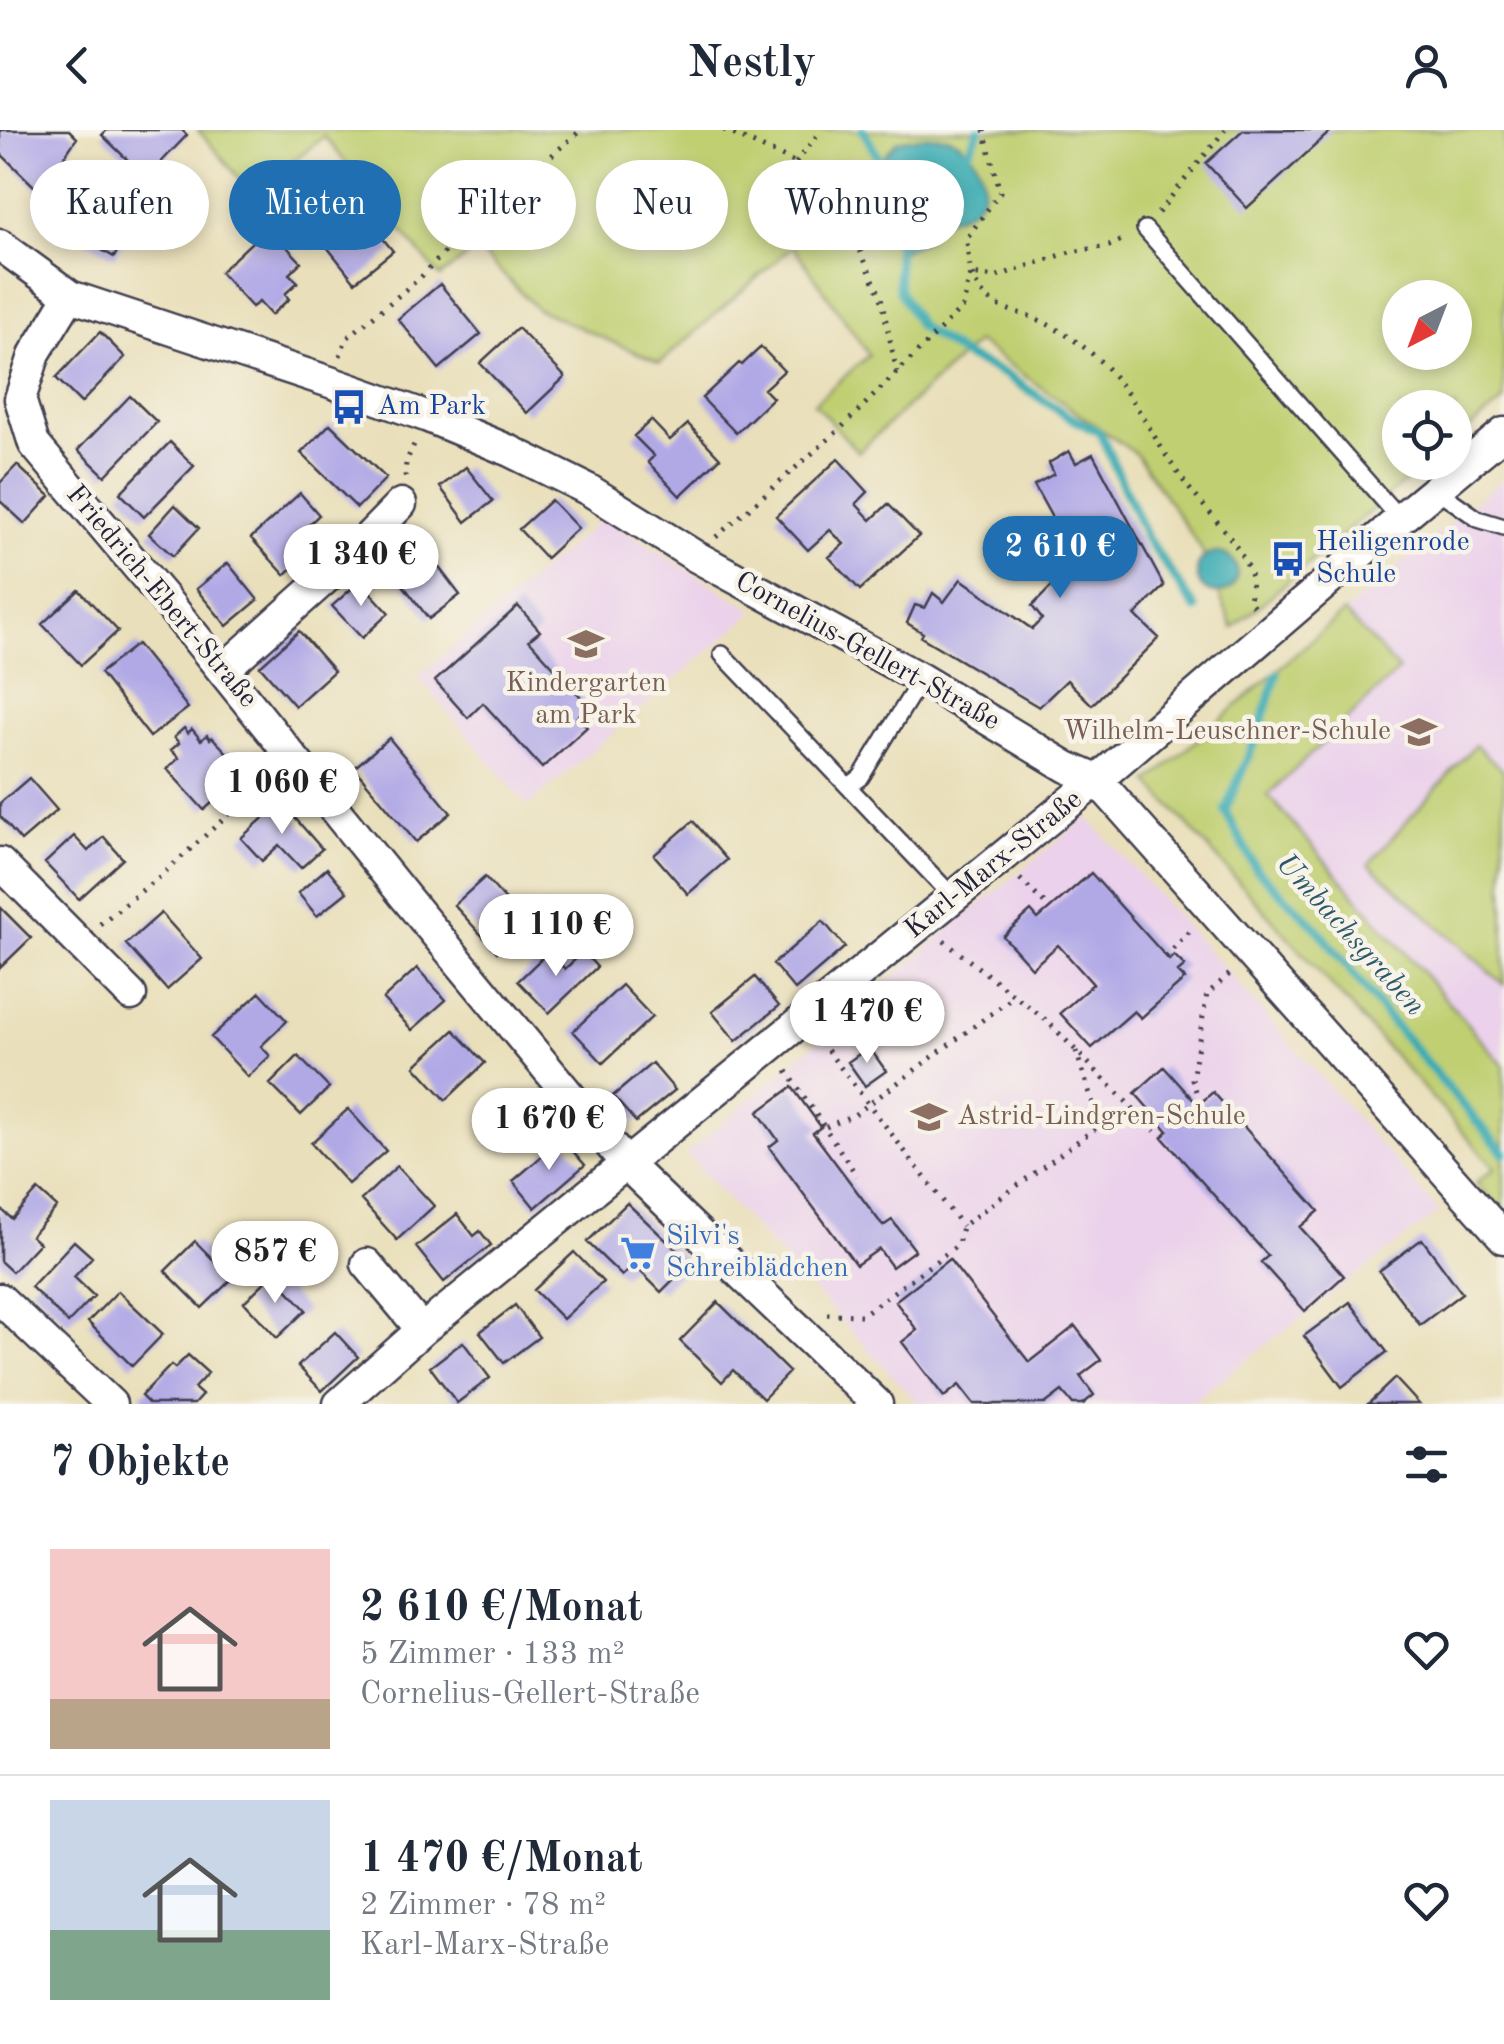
<!DOCTYPE html>
<html lang="de">
<meta charset="utf-8">
<style>
body{margin:0;font-family:"Old Standard TT",serif;background:#f6f6f7;color:#1f2937;height:100vh;display:flex;flex-direction:column;font-size:38px;white-space:nowrap}
*{box-sizing:border-box;margin:0}
p{font-size:32px;color:#747a83}
.icon{flex:none;width:55px;height:55px;fill:none;stroke:currentColor;stroke-width:2;stroke-linecap:round;stroke-linejoin:round}
.map{position:relative;height:1274px;overflow:hidden}
.sheet{display:flex;flex-direction:column;background:#fff;flex:1}
.sheet>*{flex:none}
.guide{position:absolute;left:30px;top:30px;width:1000px;height:90px;display:flex;gap:20px}
.needle{width:65px;rotate:222deg}
.controls{position:absolute;left:1382px;top:150px;display:grid;gap:20px}
.controls a{display:grid;place-items:center;width:90px;height:90px;border-radius:50%;background:#fff;box-shadow:0 5px 15px #0003;font-size:50px}
.price{position:absolute;translate:-50% -85px;padding:0 22px;border-radius:35px;background:#fff;color:#222;font-size:32px;line-height:65px;filter:drop-shadow(0 2px 5px #0008)}
.price::after{content:'';position:absolute;left:50%;top:60px;width:30px;height:22px;margin-left:-15px;background:inherit;clip-path:polygon(0 0,100% 0,50% 100%)}
.price.selected{background:#1f6fb2;color:#fff}
ul{padding:0;list-style:none}
li{display:flex;align-items:center;gap:30px;height:250px;padding:0 50px}
li+li{border-top:2px solid #e0e1e3}
li span{display:grid;place-items:center;flex:none;width:280px;height:200px;border-radius:0px;color:#555}
li>.icon{margin-inline-start:auto}
span .icon{width:120px;height:120px;fill:#fffc;stroke-width:1}
li b{font-size:42px}
h2{display:flex;justify-content:space-between;align-items:center;height:120px;padding:0 50px;font-size:42px}
.pill{padding:0 35px;border-radius:45px;background:#fff;box-shadow:0 5px 15px #0003;font-size:35px;line-height:90px}
.pill.selected{background:#1f6fb2;color:#fff}
header{display:flex;justify-content:space-between;align-items:center;height:130px;padding:0 50px;background:#fff;font-size:45px;font-weight:600}
.map>svg:first-child{display:block}
</style>
<header><svg class="icon" aria-label="back" viewBox="0 0 24 24"><path d="M15 5l-7 7 7 7"/></svg>Nestly<svg class="icon" aria-label="person" viewBox="0 0 24 24"><circle cx="12" cy="8" r="4"/><path d="M4 21q1-7 8-7t8 7"/></svg></header>
<div class="map">
<svg width="1504" height="1274" viewBox="0 0 1504 1274">
<rect width="100%" height="100%" fill="#f7f3e8"/>
<filter id="ink" filterUnits="userSpaceOnUse"><feTurbulence type="fractalNoise" baseFrequency=".01" numOctaves="2"/><feDisplacementMap in="SourceGraphic" scale="20" xChannelSelector="R" yChannelSelector="G"/><feConvolveMatrix kernelMatrix="1 2 1 2 8 2 1 2 1" color-interpolation-filters="sRGB"/></filter>
<filter id="wash" filterUnits="userSpaceOnUse"><feTurbulence type="fractalNoise" baseFrequency=".0048" numOctaves="4" result="noise"/><feDisplacementMap in="SourceGraphic" scale="40" xChannelSelector="R" yChannelSelector="G"/><feGaussianBlur stdDeviation="2.25" result="paint"/><feColorMatrix in="noise" values="0 0 0 0 0 0 0 0 0 0 0 0 0 0 0 0 0 1.4 0 .05"/><feComposite in="paint" operator="in"/></filter>
<g filter="url(#wash)">
<rect width="100%" height="100%" fill="#e9dfba"/>
<path fill="#ebd1eb" d="M1504,348V936L1268,665L1398,540L1344,482Z
M603,388L755,481L528,676L418,547Z
M1087,687L1225,839L1439,1082L1189,1274H919L686,1024L959,791Z"/>
<path fill="#c0cf71" stroke="#717856" stroke-width="2.5" fill-rule="evenodd" d="M198,0H1504V271L1455,310V278H1400V332L1427,333L1233,498L1200,417L1136,324L977,212L858,322L814,273L869,225L793,116L660,233L537,179L477,118L440,147L324,6L254,65ZM1400,168H1455V222H1400Z
M1344,482L1399,540L1268,665L1504,936V1084L1476,1053L1495,1038L1149,652Z
M1475,615L1504,641V855L1369,734Z"/>
<path fill="#39abb2" stroke="#2e6676" stroke-width="2.5" d="M925,6C933,7 943,5 950,8C972,15 995,52 977,73C967,85 948,87 935,94L928,109L899,122L880,93L862,51L897,11Z
M1197 443a20 20 0 1 1 40 0a20 20 0 1 1-40 0Z"/>
<g fill="none" stroke-linecap="round" stroke-linejoin="round">
<path stroke="#39abb2" stroke-width="9" d="M863,0L879,29L881,38
M969,20L979,0
M897,112L899,160L919,196L964,226L1004,244L1066,285L1100,303L1146,407L1196,479
M1277,544L1260,599L1225,681L1256,739L1316,797L1388,888L1504,1023"/>
</g>
<g id="blocks">
<path fill="#b1a9e6" d="M0,0H69L77,8L40,62L0,23Z
M107,0H182L187,5L146,48L102,5Z
M1243,0H1332L1247,78L1206,33Z
M70,49L137,88L114,127L47,88Z
M346,63L393,121L355,152L308,93Z
M268,97L301,132L289,144L298,152L285,164L289,169L271,185L259,172L252,177L220,142Z
M440,154L481,204L439,239L398,189Z
M518,198L565,247L527,283L480,233Z
M100,202L125,227L81,273L56,248Z
M761,217L784,241L764,259L773,268L736,303L702,268L739,233L742,235Z
M130,266L157,292L105,346L78,320Z
M651,290L670,310L688,294L720,328L680,366L648,332L654,326L634,306Z
M330,294L386,348L357,378L301,323Z
M170,312L194,336L144,387L120,363Z
M1069,321L1076,333L1093,324L1164,456L1135,485L1159,508L1092,575L1067,550L1039,577L921,507L923,503L907,493L915,475L925,478L933,463L944,472L961,449L1032,499L1042,489L1032,476L1064,444L1072,450L1082,442L1034,355L1054,344L1049,333Z
M838,329L868,362L856,374L871,390L888,374L919,406L860,460L829,427L844,414L830,400L808,420L776,386Z
M17,335L50,366L25,394L0,371V353Z
M466,337L493,371L466,392L440,357Z
M300,363L319,385L300,403L314,418L285,445L251,408Z
M551,370L578,398L546,428L519,399Z
M175,375L199,398L173,426L149,404Z
M418,410L460,465L429,489L387,434Z
M228,433L258,470L227,496L196,459Z
M360,451L389,483L362,508L332,476Z
M79,460L118,501L81,535L42,494Z
M518,476L540,501L529,510L589,576L577,587L587,597L542,638L483,573L468,588L435,551Z
M299,501L334,541L295,576L260,536Z
M137,514L188,578L150,607L100,543Z
M184,598L188,603L192,599L201,610L207,605L210,609L212,607L246,643L204,680L167,639L179,628L171,620L179,613L174,607Z
M389,608L451,683L416,712L354,638Z
M29,648L57,680L21,711L0,686V673Z
M281,672L322,719L301,738L279,715L262,731L241,708Z
M693,691L727,730L688,764L654,725Z
M74,706L88,721L104,707L123,729L79,769L45,733Z
M327,738L347,762L317,786L298,763Z
M1091,743L1169,830L1174,825L1185,836L1178,842L1185,849L1141,888L1134,881L1092,918L1060,883L1093,854L1058,815L1032,838L1003,806L1031,781L1038,789Z
M485,747L527,794L497,822L454,775Z
M0,777L31,808L0,838Z
M161,783L202,829L167,860L126,814Z
M823,791L845,817L795,860L773,834Z
M548,822L565,839L583,822L597,837L549,883L518,851Z
M417,838L446,870L412,900L383,869Z
M755,847L779,876L736,911L712,882Z
M622,855L652,887L603,933L573,901Z
M260,862L287,891L261,916L270,926L248,947L211,907Z
M454,900L485,933L446,970L415,936Z
M869,917L886,941L865,956L848,932Z
M298,926L329,958L301,985L270,954Z
M652,933L675,960L636,992L613,966Z
M1164,937L1198,975L1213,962L1319,1081L1300,1097L1344,1146L1305,1181L1261,1132L1268,1126L1162,1007L1168,1001L1135,963Z
M792,957L821,997L813,1003L883,1096L892,1090L915,1120L892,1137L879,1119L856,1135L769,1017L778,1010L758,982Z
M348,979L386,1021L348,1054L311,1013Z
M562,1009L585,1035L535,1078L513,1051Z
M397,1036L434,1076L397,1110L361,1070Z
M38,1060L57,1077L31,1106L39,1113L12,1142L0,1131V1078L12,1089Z
M627,1073L690,1133L661,1162L634,1135L622,1146L587,1112Z
M457,1084L474,1106L480,1101L491,1115L444,1152L416,1117Z
M1422,1109L1462,1163L1420,1195L1379,1141Z
M74,1111L92,1127L74,1147L94,1166L68,1193L31,1157Z
M195,1111L232,1149L202,1178L165,1141Z
M574,1122L603,1152L563,1189L534,1160Z
M949,1129L1029,1232L1075,1196L1101,1230L1080,1246L1094,1265L1083,1274H1073L1062,1261L1045,1274H974L959,1255L944,1267L902,1212L917,1200L895,1171Z
M273,1144L306,1180L277,1208L244,1172Z
M118,1161L163,1204L132,1236L88,1192Z
M718,1172L789,1242L763,1269L733,1240L722,1252L680,1211Z
M1350,1172L1387,1222L1342,1257L1304,1206Z
M515,1175L539,1207L504,1233L480,1202Z
M335,1202L358,1227L322,1261L298,1236Z
M463,1212L490,1248L457,1273L430,1237Z
M188,1225L208,1243L194,1258L202,1265L194,1274H149L141,1266L171,1235L175,1238Z
M1395,1248L1419,1274H1368Z"/>
</g>
</g>
<g filter="url(#ink)">
<use href="#blocks" fill-opacity="0" stroke="#403e4e" stroke-width="2.5"/>
<g fill="none" stroke-linecap="round" stroke-linejoin="round">
<defs>
<path id="service" d="M1145,99L1400,389
M1437,360L1478,389L1504,397
M722,524L954,768
M849,656L861,647L921,549"/>
<path id="minor" d="M0,115L70,166L330,252L426,286L510,321L589,360L695,426L921,549L1067,637L1097,650L1504,1108
M70,166L35,223L20,269L34,314L163,467L406,768L627,1035L877,1274
M223,540L346,430L401,374
M0,733L131,865
M367,1134L422,1200
M0,1169L111,1274
M339,1274L422,1200L1097,650L1400,389L1504,303"/>
</defs>
<use href="#service" stroke="#403e4e" stroke-width="20"/>
<use href="#minor" stroke="#403e4e" stroke-width="35"/>
<path stroke="#403e4e" stroke-width="5" stroke-dasharray="2.5 8" stroke-linecap="butt" d="M724,0L796,33L820,55L845,87L881,167L897,243
M984,0L1000,62L967,108C968,130 969,148 984,165C997,179 1015,181 1032,187C1053,196 1073,208 1091,223C1133,258 1153,311 1185,353C1204,378 1244,417 1251,447C1253,453 1250,463 1249,470L1256,479
M796,33L821,0
M1158,83L1225,0
M340,226L346,209L421,147L467,99L581,0
M405,347L406,332L416,310
M716,407L839,300L963,177L970,144L995,147L1070,122L1109,116L1126,108
M1020,749L1050,779
M100,794L164,743L273,644
M944,811L1046,890L1155,1001
M1166,827L1191,800
M821,912L962,1096
M787,941L857,1046
M1196,961L1192,949L1207,864L1232,842
M826,997L854,985L1015,866
M827,1184L862,1185L958,1115L962,1096L1100,995L1076,921"/>
<use href="#service" stroke="#fff" stroke-width="15"/>
<use href="#minor" stroke="#fff" stroke-width="30"/>
</g>
</g>
<defs>
<symbol id="bus-bare" viewBox="-9 -9 18 18"><path d="M-5-6H5V4H4V6H2V4H-2V6H-4V4H-5ZM-3.5-4V0h7V-4ZM-3.5 1.2v1.5H-2V1.2ZM2 1.2v1.5H3.5V1.2Z" fill="#1a4fb4" stroke="#f7f3e8" stroke-width="2.5" paint-order="stroke"/></symbol>
<symbol id="school-bare" viewBox="-9 -9 18 18"><path d="M0-5L7-2L0 1L-7-2ZM-4 1L0 2.5L4 1V4Q0 6-4 4Z" fill="#8d6e63" stroke="#f7f3e8" stroke-width="2.5" paint-order="stroke"/></symbol>
<symbol id="supermarket-bare" viewBox="-9 -9 18 18"><path d="M-6-5.5h2.5l.6 2H6L4.5 2H-2.5L-4.4-4H-6ZM-1.5 3.2a1.3 1.3 0 1 0 .1 0ZM3 3.2a1.3 1.3 0 1 0 .1 0Z" fill="#3f7fe0" stroke="#f7f3e8" stroke-width="2.5" paint-order="stroke"/></symbol>
</defs>
<g fill-rule="evenodd">
<use href="#bus-bare" x="324" y="252" width="50" height="50"/>
<use href="#bus-bare" x="1263" y="404" width="50" height="50"/>
<use href="#school-bare" x="561" y="489" width="50" height="50"/>
<use href="#school-bare" x="1394" y="577" width="50" height="50"/>
<use href="#school-bare" x="904" y="962" width="50" height="50"/>
<use href="#supermarket-bare" x="613" y="1098" width="50" height="50"/>
</g>
<g text-anchor="middle" dominant-baseline="central" stroke-width="9" stroke-linejoin="round" paint-order="stroke">
<g font-size="28" fill="#164399" stroke="#f7f3e8" text-anchor="start">
<text x="377" y="277">Am Park</text>
<text x="1316" y="413">Heiligenrode<tspan x="1316" dy="32">Schule</tspan></text>
</g>
<g font-size="28" fill="#22223b" stroke="#f7f3e8">
<text transform="translate(161 467) rotate(50)">Friedrich-Ebert-Straße</text>
<text transform="translate(867 522) rotate(29)">Cornelius-Gellert-Straße</text>
<text transform="translate(994 735) rotate(-39)">Karl-Marx-Straße</text>
</g>
<g font-size="28" fill="#785e54" stroke="#f7f3e8">
<text x="586" y="554">Kindergarten<tspan x="586" dy="32">am Park</tspan></text>
<text x="1391" y="602" text-anchor="end">Wilhelm-Leuschner-Schule</text>
<text x="957" y="987" text-anchor="start">Astrid-Lindgren-Schule</text>
</g>
<g font-size="28" fill="#366cbe" stroke="#f7f3e8" text-anchor="start">
<text x="666" y="1107">Silvi's<tspan x="666" dy="32">Schreiblädchen</tspan></text>
</g>
<g font-size="30" font-style="italic" fill="#2b596b" stroke="#f7f3e8">
<text transform="translate(1350 805) rotate(48)">Umbachsgraben</text>
</g>
</g>
</svg>
<div class="controls">
<a><svg class="needle" viewBox="-14 -14 28 28"><path d="M0-13l5 13h-10z" fill="#e53935"/><path d="M0 13l5-13h-10z" fill="#747a83"/></svg></a>
<a><svg class="icon" aria-label="locate" viewBox="0 0 24 24"><circle cx="12" cy="12" r="6"/><path d="M12 2v4M12 18v4M2 12h4M18 12h4"/></svg></a>
</div>
<b class="price selected" style="left:1060px;top:471px">2 610 €</b>
<b class="price" style="left:361px;top:479px">1 340 €</b>
<b class="price" style="left:282px;top:707px">1 060 €</b>
<b class="price" style="left:556px;top:849px">1 110 €</b>
<b class="price" style="left:867px;top:936px">1 470 €</b>
<b class="price" style="left:549px;top:1043px">1 670 €</b>
<b class="price" style="left:275px;top:1176px">857 €</b>
<div class="guide">
<a class="pill">Kaufen</a>
<a class="pill selected">Mieten</a>
<a class="pill">Filter</a>
<a class="pill">Neu</a>
<a class="pill">Wohnung</a>
</div>
</div>
<section class="sheet">
<h2>7 Objekte<svg class="icon" aria-label="filters" viewBox="0 0 24 24"><path d="M4 7h16M4 17h16"/><circle cx="9" cy="7" r="2"/><circle cx="15" cy="17" r="2"/></svg></h2>
<ul>
<li><span style="background:linear-gradient(#f6c9c9 75%,#b9a48a 0)"><svg class="icon" aria-label="home" viewBox="0 0 24 24"><path d="M3 11l9-7 9 7M6 9v11h12V9"/></svg></span><div><b>2 610 €/Monat</b><p>5 Zimmer · 133 m²</p><p>Cornelius-Gellert-Straße</p></div><svg class="icon" aria-label="heart" viewBox="0 0 24 24"><path d="M12 20l-8-8c-3-5 5-10 8-4 3-6 11-1 8 4z"/></svg></li>
<li><span style="background:linear-gradient(#c9d6e8 65%,#7fa58c 0)"><svg class="icon" aria-label="home" viewBox="0 0 24 24"><path d="M3 11l9-7 9 7M6 9v11h12V9"/></svg></span><div><b>1 470 €/Monat</b><p>2 Zimmer · 78 m²</p><p>Karl-Marx-Straße</p></div><svg class="icon" aria-label="heart" viewBox="0 0 24 24"><path d="M12 20l-8-8c-3-5 5-10 8-4 3-6 11-1 8 4z"/></svg></li>
</ul>
</section>
